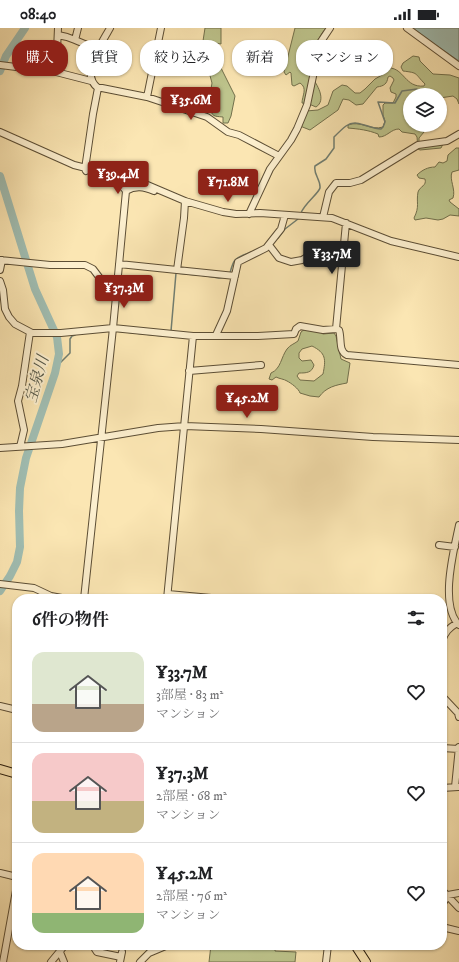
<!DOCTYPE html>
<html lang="ja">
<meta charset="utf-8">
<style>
body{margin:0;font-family:"IM FELL DW Pica","Noto Serif JP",serif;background:#f6f6f6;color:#202124;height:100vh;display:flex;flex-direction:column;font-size:15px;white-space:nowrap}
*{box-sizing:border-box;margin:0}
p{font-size:13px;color:#757577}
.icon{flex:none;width:22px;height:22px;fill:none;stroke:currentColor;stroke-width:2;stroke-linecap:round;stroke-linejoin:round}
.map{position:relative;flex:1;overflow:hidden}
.side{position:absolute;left:12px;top:566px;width:435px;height:356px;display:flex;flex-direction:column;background:#fff;border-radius:16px;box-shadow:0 1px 3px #0004}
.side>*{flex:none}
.banner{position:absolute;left:12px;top:12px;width:435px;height:36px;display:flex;gap:8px}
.buttons{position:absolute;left:403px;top:60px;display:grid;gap:8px}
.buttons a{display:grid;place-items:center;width:44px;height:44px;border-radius:50%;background:#fff;box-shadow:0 1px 3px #0004;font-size:20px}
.price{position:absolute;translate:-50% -34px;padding:0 9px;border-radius:4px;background:#8f2418;color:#fff;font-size:13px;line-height:26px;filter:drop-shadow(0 1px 2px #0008)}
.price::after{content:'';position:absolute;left:50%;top:24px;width:12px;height:9px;margin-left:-6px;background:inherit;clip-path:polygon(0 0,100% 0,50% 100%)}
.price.on{background:#222;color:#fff}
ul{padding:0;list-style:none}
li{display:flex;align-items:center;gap:12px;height:100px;padding:0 20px}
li+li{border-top:1px solid #e0e0e0}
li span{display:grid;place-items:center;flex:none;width:112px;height:80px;border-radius:12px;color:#555}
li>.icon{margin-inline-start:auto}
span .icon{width:48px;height:48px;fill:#fffc;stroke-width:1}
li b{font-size:17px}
h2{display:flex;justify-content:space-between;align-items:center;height:48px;padding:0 20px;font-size:17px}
.pill{padding:0 14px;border-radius:16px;background:#fff;box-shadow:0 1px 3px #0004;font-size:14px;line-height:36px}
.pill.on{background:#8f2418;color:#fff}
.status{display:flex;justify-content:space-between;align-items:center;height:28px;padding:0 20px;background:#fff;direction:ltr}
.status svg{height:11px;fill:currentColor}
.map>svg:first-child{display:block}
</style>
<div class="status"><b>08:40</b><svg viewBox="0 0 49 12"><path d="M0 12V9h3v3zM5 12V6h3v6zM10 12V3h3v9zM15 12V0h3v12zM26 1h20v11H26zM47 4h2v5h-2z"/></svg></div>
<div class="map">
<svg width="459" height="934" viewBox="0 0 459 934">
<rect width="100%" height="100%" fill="#fbe6b3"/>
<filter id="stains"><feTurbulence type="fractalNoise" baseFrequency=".005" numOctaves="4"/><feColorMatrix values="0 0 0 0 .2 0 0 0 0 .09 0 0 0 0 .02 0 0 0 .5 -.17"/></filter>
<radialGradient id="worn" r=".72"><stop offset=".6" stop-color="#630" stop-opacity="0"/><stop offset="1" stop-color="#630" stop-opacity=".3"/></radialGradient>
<path fill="#bec58d" stroke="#72704c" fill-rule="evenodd" d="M205,0H221V16L203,13Z
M295,0H326C314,13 314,31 311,48C317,56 327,72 316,79L309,76L302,75C302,68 308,60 300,55L294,58L292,57L291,45L290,44L286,47L284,44Z
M413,28L419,29L420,33L433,46L450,47L459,50V76L457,71L453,68L440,70V67H410V97H425L424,104L419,110V114L443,116L441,120L420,122L418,121L417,109L415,106L402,104L399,101C391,101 387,109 379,109L378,106C368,102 359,101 348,100V97C360,92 371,103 383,99L385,93L383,87V77L385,75H393L396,69V66L391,64L390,60L394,52L393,50L390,48L388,49C387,56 384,58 377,59L363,76L356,77L349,72L343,71L338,82L310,102L300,98L306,83L318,82L328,77L333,63L342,57L347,58L355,65H360L365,61L375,51L382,47L389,40C404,40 405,60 424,58L425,56C414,45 419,45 403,43L401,39L403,35Z
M221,40L235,68L231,88L228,95H223V89C213,88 213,89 209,79L211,77L209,73L206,72V67H210L212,55L209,44Z
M456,120H459V142L452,144C449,152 456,161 453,170L449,172L450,174L459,181V188L450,187L443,191L438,192L426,190L415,192L414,190C420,178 416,175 418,164C420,158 427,158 425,151L419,150L417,147C422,142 428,139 435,139L439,134L443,135L447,133L448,127Z
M305,301L318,303L323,306L334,305L336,308L341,331L350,335L347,355C336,357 326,359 319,369L310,368L300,365C299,361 291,355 287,353C284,351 280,351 276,349L272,352L269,351L271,345C281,341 281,329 287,321C290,317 294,316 298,313L301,304ZM312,318C326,325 326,331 323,346L314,353L300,352L297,348L299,345C306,345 312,345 314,337L311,332L302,333L299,330V325L302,321Z
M211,917H246L275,919V923L296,924L295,934H209Z"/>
<path fill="#a0beb3" stroke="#707d70" d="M411,0H459V34V33Z"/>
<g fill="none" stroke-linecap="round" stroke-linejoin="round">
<path stroke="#707d70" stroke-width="1.5" d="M301,185C304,176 319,165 320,160C321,152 313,146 315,138L326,131L334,120V109C338,105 342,101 346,98C357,90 369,101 381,101L383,99L385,94L378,74L395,75L402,63L417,61
M278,210L285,201L298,191
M230,245C234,229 235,231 251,224
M200,247L219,250L228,249
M116,303L163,308
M171,303L176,245L197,247
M58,337L70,325V311L72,308L75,307"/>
<path stroke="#a0beb3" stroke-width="8" d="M0,43L6,28L25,0
M0,148L35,261L57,309L59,326L55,345L26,430L20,460L19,483L20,519L17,534L10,548L0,563"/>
<defs>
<path id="minor" d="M78,0L75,12L87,17L88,20L96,24
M407,0L459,38
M58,7L67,9L75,12
M0,37L56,44L91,53
M56,44L58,0
M98,60H102L147,69L207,89L228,104L239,107L279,128
M147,69L161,0
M0,104L74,137L138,153L185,173L223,184L236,186L260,185L332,190L391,213L459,229
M86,143L85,141L93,86L98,60C79,46 102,15 110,0
M105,149C114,152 121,155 126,163C136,157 144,159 154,163
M249,186L270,141L291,112L297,101L307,77L320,15L330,0
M323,189L329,164L336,155H350L361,152L418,117L447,113L459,106
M269,217L279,230L291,234L302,232L317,223L343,227
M0,232L50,237H85L93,241L108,261L117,260
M119,236L235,248
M0,242L2,232
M177,242L184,190L185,173
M0,253L3,262L5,281L9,289L15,296L32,305H61L113,300L193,308H258L294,306L296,301L300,298L323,302L336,301L339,302C342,311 338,323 347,327L459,337
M336,301L346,195
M216,307L227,283L238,234L266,220L281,201L285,187
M189,343L261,337
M20,419L24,402L18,373L22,358L30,304
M0,420L62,416L158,400L185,398L261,401L373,409L459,412
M459,497C454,522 439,577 459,597
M439,517L455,519
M0,556L34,560L51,568L67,571
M168,566L222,571
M84,571L113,300L126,163
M167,571L193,308
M442,613C445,604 449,600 457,595
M442,668L458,685L459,689
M0,678L17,682
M442,720L459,721
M455,759L459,719
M442,760L458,759
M0,845L17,849
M442,862L459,880
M442,877L448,867L459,865
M442,899L459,903
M94,917L95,921L97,924L121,929
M60,924L64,934
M3,934L17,857
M51,934L65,917
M120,934L122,924
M140,934L149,925L168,917
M326,934L328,917"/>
<path id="major" d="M0,741L17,746
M355,917L366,934"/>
</defs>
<use href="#minor" stroke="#5c4e35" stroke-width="8"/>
<use href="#major" stroke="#271b0b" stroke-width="10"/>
<use href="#minor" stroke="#fcefce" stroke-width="6"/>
<use href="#major" stroke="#fbe6b3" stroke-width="8"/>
</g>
<g text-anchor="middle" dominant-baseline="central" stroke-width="4" stroke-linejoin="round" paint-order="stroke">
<g font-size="16" font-style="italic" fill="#515446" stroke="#fcefce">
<text transform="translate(37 351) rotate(-74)">宝泉川</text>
</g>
</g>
<rect width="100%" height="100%" filter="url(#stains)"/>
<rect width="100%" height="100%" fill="url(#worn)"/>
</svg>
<div class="buttons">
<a><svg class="icon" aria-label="layers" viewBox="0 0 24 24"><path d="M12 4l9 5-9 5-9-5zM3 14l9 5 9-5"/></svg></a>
</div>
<b class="price" style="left:191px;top:93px">¥35.6M</b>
<b class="price" style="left:118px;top:167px">¥39.4M</b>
<b class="price" style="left:228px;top:175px">¥71.8M</b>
<b class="price on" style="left:332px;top:247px">¥33.7M</b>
<b class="price" style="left:124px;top:281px">¥37.3M</b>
<b class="price" style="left:247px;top:391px">¥45.2M</b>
<div class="banner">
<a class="pill on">購入</a>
<a class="pill">賃貸</a>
<a class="pill">絞り込み</a>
<a class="pill">新着</a>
<a class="pill">マンション</a>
</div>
<section class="side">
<h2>6件の物件<svg class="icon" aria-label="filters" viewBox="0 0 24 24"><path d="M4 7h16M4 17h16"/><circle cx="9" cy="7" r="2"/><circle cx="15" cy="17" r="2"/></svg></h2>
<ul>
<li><span style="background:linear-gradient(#dfe7d0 65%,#b9a48a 0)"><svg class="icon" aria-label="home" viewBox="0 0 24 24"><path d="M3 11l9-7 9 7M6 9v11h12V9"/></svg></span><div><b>¥33.7M</b><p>3部屋 · 83 m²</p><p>マンション</p></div><svg class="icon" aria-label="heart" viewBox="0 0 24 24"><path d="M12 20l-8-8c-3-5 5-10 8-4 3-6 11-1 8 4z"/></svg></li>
<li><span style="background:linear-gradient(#f6c9c9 60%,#c2b280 0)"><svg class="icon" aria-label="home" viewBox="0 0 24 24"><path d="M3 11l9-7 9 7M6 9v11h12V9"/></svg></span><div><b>¥37.3M</b><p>2部屋 · 68 m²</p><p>マンション</p></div><svg class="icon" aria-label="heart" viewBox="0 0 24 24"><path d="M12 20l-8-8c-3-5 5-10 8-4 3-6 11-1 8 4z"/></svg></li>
<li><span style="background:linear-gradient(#ffd9b3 75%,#8fb573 0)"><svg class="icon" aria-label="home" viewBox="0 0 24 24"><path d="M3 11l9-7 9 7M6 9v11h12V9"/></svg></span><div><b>¥45.2M</b><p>2部屋 · 76 m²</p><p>マンション</p></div><svg class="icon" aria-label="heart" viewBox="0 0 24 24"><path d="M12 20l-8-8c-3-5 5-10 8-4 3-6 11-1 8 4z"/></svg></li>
</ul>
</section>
</div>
